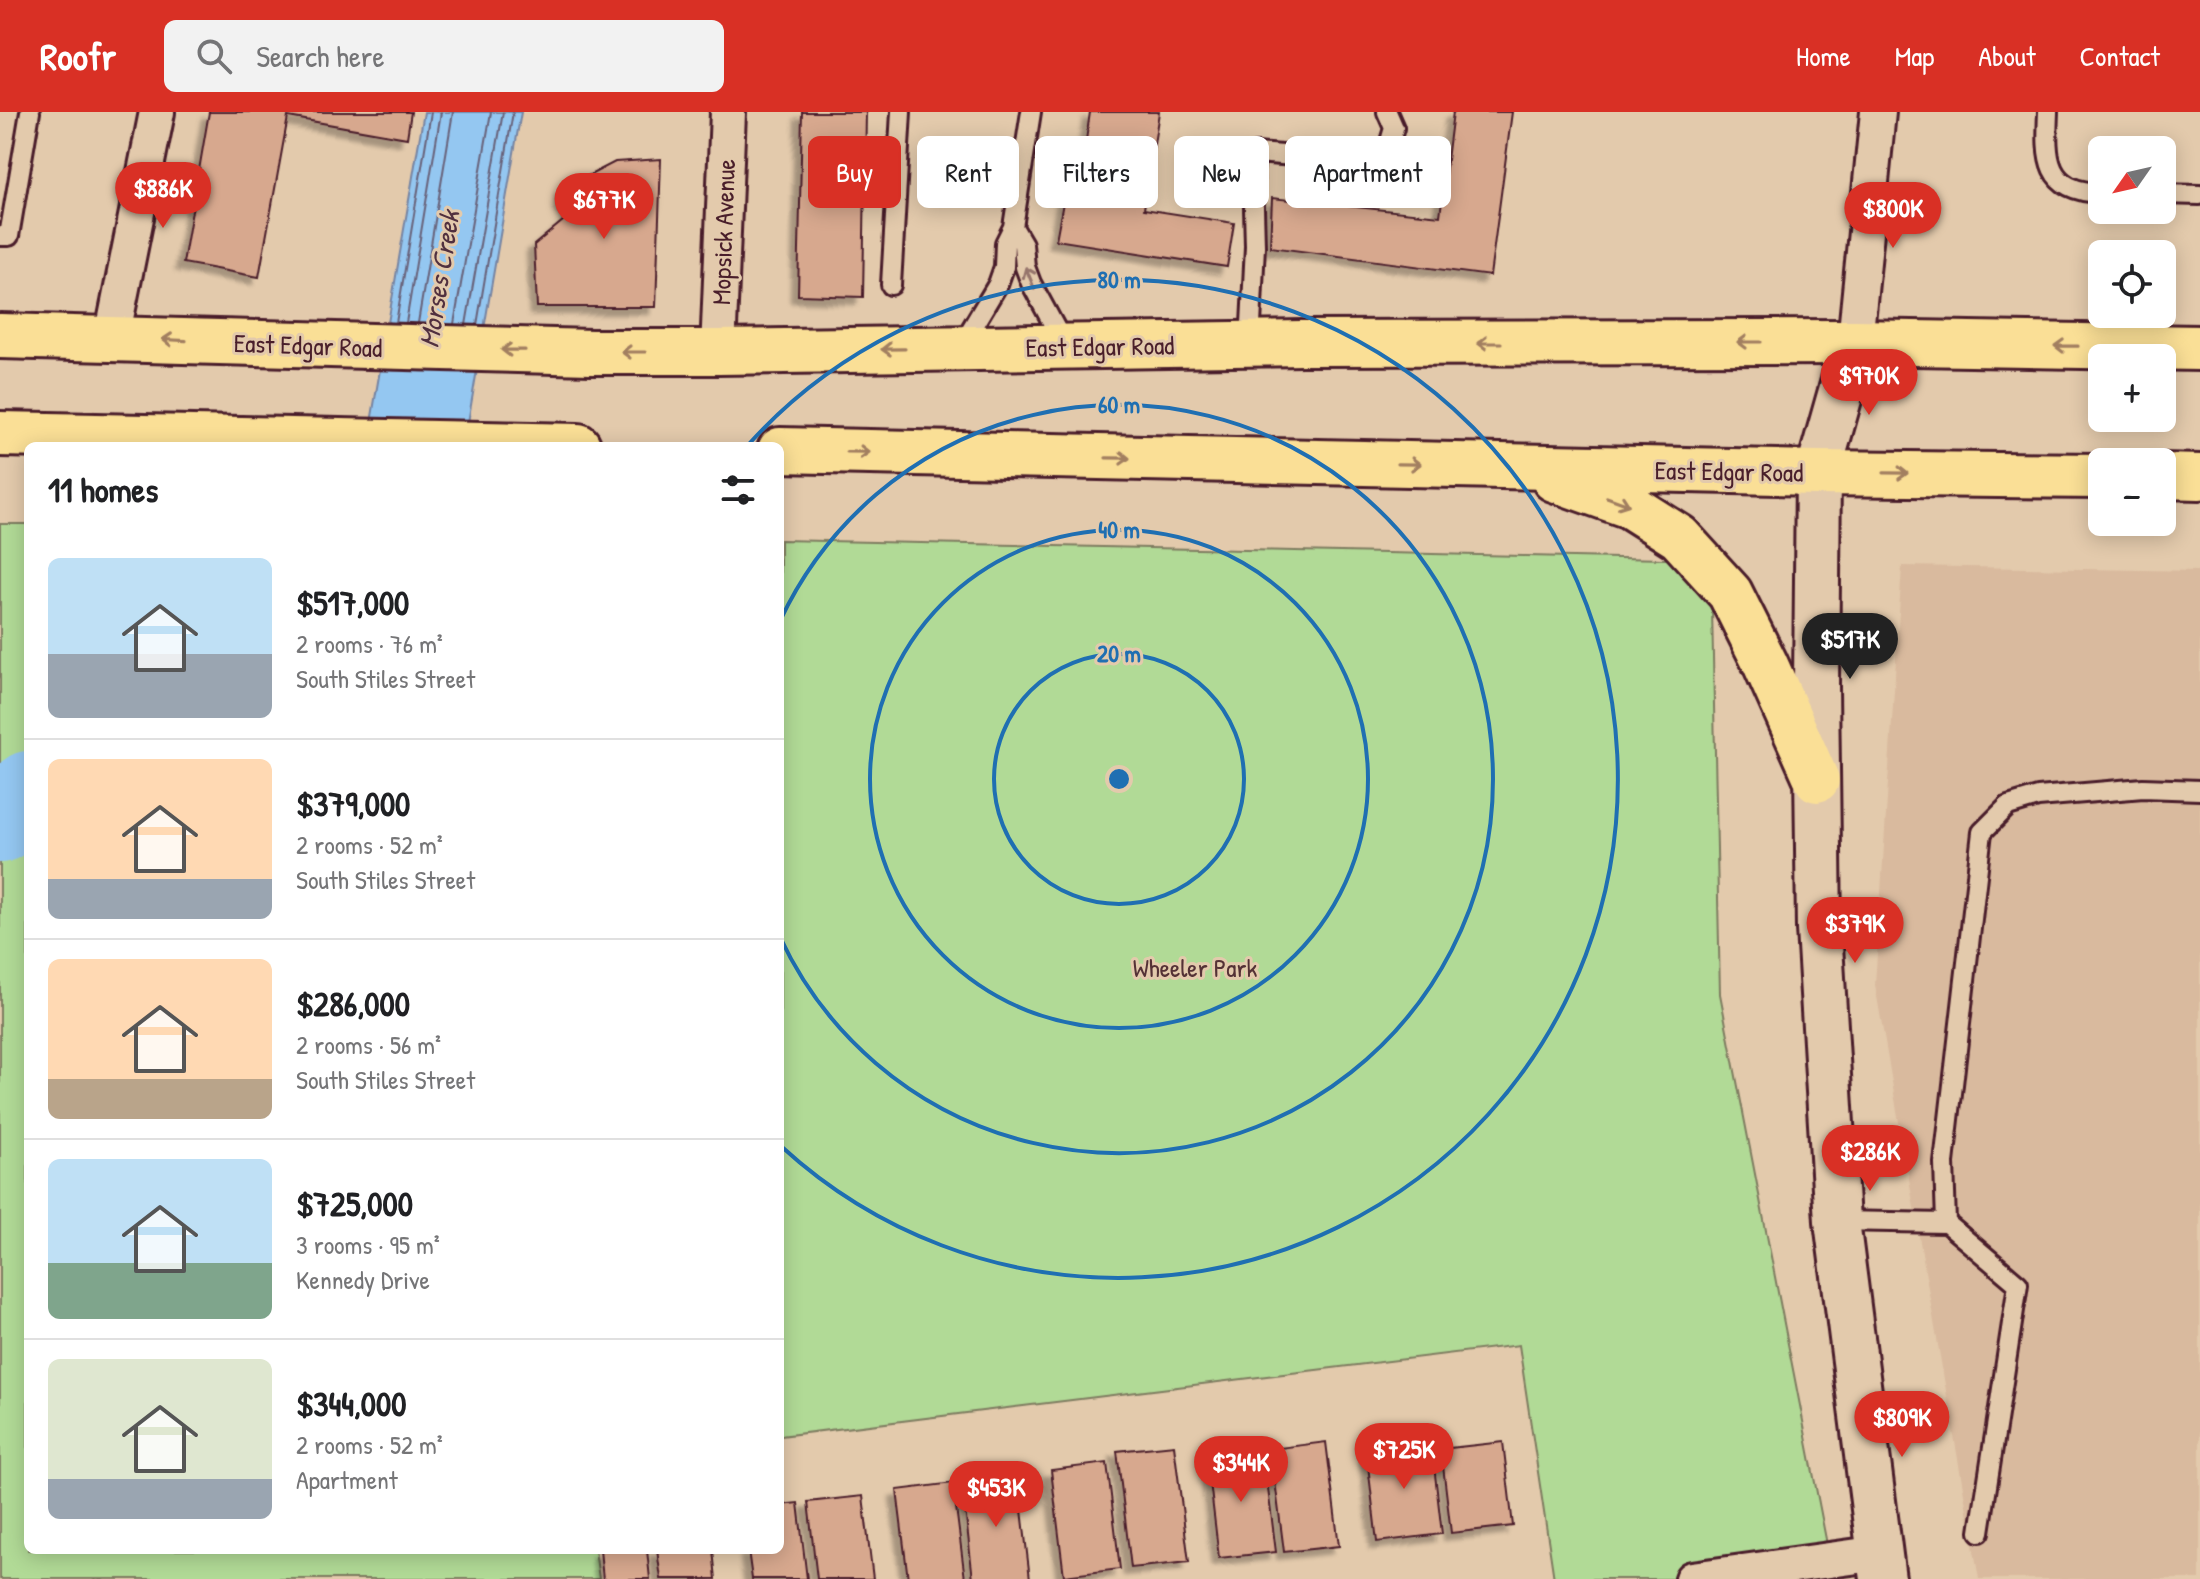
<!DOCTYPE html>
<meta charset="utf-8">
<style>
body{margin:0;font-family:"Patrick Hand",sans-serif;background:#f2f2f2;color:#202124;height:100vh;display:flex;flex-direction:column;font-size:30px;white-space:nowrap}
*{box-sizing:border-box;margin:0}
p{font-size:26px;color:#757577}
.icon{flex:none;width:44px;height:44px;fill:none;stroke:currentColor;stroke-width:2;stroke-linecap:round;stroke-linejoin:round}
.map{position:relative;flex:1;overflow:hidden}
.drawer{position:absolute;left:24px;top:330px;width:760px;height:1112px;display:flex;flex-direction:column;background:#fff;border-radius:12px;box-shadow:0 4px 20px #0003}
.drawer>*{flex:none}
.banner{position:absolute;left:808px;top:24px;width:760px;height:72px;display:flex;gap:16px}
.needle{width:52px;rotate:236deg}
.buttons{position:absolute;left:2088px;top:24px;display:grid;gap:16px}
.buttons a{display:grid;place-items:center;width:88px;height:88px;border-radius:12px;background:#fff;box-shadow:0 4px 20px #0003;font-size:40px}
.price{position:absolute;translate:-50% -68px;padding:0 18px;border-radius:28px;background:#d93025;color:#fff;font-size:26px;line-height:52px;filter:drop-shadow(0 2px 4px #0008)}
.price::after{content:'';position:absolute;left:50%;top:48px;width:24px;height:18px;margin-left:-12px;background:inherit;clip-path:polygon(0 0,100% 0,50% 100%)}
.price.selected{background:#222;color:#fff}
ul{padding:0;list-style:none}
li{display:flex;align-items:center;gap:24px;height:200px;padding:0 24px}
li+li{border-top:2px solid #e0e0e0}
li span{display:grid;place-items:center;flex:none;width:224px;height:160px;border-radius:12px;color:#555}
li>.icon{margin-inline-start:auto}
span .icon{width:96px;height:96px;fill:#fffc;stroke-width:1}
li b{font-size:34px}
h2{display:flex;justify-content:space-between;align-items:center;height:96px;padding:0 24px;font-size:34px}
.pill{padding:0 28px;border-radius:12px;background:#fff;box-shadow:0 4px 20px #0003;font-size:28px;line-height:72px}
.pill.selected{background:#d93025;color:#fff}
header{display:flex;align-items:center;gap:48px;box-sizing:border-box;height:112px;padding:0 40px;background:#d93025;color:#fff}
header strong{font-size:38px}
nav{display:flex;gap:44px;margin-inline-start:auto;font-size:28px}
.search{width:560px;height:72px;background:#f2f2f2;display:flex;align-items:center;gap:20px;box-sizing:border-box;padding:0 28px;border-radius:12px;color:#757577;font-size:30px}
.map>svg:first-child{display:block}
</style>
<header>
<strong>Roofr</strong>
<div class="search"><svg class="icon" aria-label="search" viewBox="0 0 24 24"><circle cx="10" cy="10" r="6"/><path d="M15 15l6 6"/></svg>Search here</div>
<nav><a>Home</a><a>Map</a><a>About</a><a>Contact</a></nav>
</header>
<div class="map">
<svg width="2200" height="1467" viewBox="0 0 2200 1467">
<defs>
<filter id="shadow"><feDropShadow dx="-7" dy="7" stdDeviation="2" flood-color="#0004"/></filter>
</defs>
<rect width="100%" height="100%" fill="#e3caac"/>
<filter id="ink" filterUnits="userSpaceOnUse"><feTurbulence type="fractalNoise" baseFrequency=".0125" numOctaves="2"/><feDisplacementMap in="SourceGraphic" scale="16" xChannelSelector="R" yChannelSelector="G"/><feConvolveMatrix kernelMatrix="1 2 1 2 8 2 1 2 1" color-interpolation-filters="sRGB"/></filter>
<g filter="url(#ink)">
<path fill="#d9ba9e" d="M1902,454L2200,459V1467H1979L1875,873Z"/>
<path fill="#b1da96" stroke="#7e7c60" stroke-width="2" d="M0,412H28V1438H595L599,1467H0Z
M780,428L1711,448L1720,882L1830,1448L1783,1467H1554L1519,1233L780,1324Z"/>
<path fill="#94c7f1" stroke="#7684a2" stroke-width="2" d="M424,0H521L464,334H367Z"/>
<g fill="none" stroke-linecap="round" stroke-linejoin="round">
<path stroke="#68627a" stroke-width="2" d="M396,211L431,0
M406,211L441,0
M418,211L453,0
M454,212L491,0
M466,213L503,0
M477,213L513,0"/>
<path stroke="#94c7f1" stroke-width="74" d="M0,714L17,686L28,676"/>
</g>
<path fill="#d7a88e" stroke="#4a1f2b" stroke-width="2" filter="url(#shadow)" d="M209,0H411L407,26L288,5L259,165L183,151Z
M802,0H866L863,185L798,183Z
M1090,0H1159L1144,97L1234,111L1227,155L1056,128L1064,85H1078Z
M1453,0H1512L1490,164L1270,135L1272,86L1440,104Z
M661,47L656,195H537L534,133L570,103L562,91L563,77L615,50Z
M1431,1328L1442,1422L1377,1430L1366,1336Z
M1326,1330L1339,1434L1284,1440L1271,1337Z
M1503,1330L1513,1414L1451,1421L1441,1337Z
M1174,1333L1189,1450L1131,1456L1117,1339Z
M1263,1337L1276,1440L1219,1446L1207,1344Z
M1107,1351L1120,1457L1064,1464L1051,1358Z
M1018,1363L1030,1467H973L962,1370Z
M953,1371L965,1467H908L897,1378Z
M863,1384L873,1467H817L808,1390Z
M798,1391L807,1467H752L748,1438H780V1393Z
M600,1438H647L650,1467H603Z
M657,1438H713L716,1467H661Z"/>
<g fill="none" stroke-linecap="round" stroke-linejoin="round">
<defs>
<path id="lane" d="M2048,0C2046,45 2044,80 2102,81
M2162,82L2200,83
M1013,115L1031,0
M0,124H9L30,0
M891,173L901,0
M1250,232L1255,134L1253,59L1256,41L1373,50L1387,40L1394,16L1387,0
M961,234L998,172L1004,155L1005,131L1013,115L1023,132L1025,155L1031,171L1064,232
M1837,1109L1946,1111L1944,1051L1982,720L2008,694L2038,685L2143,676L2200,678
M1946,1111L2018,1172L1980,1420"/>
<path id="street" d="M112,226L157,0
M1855,230L1878,0
M718,240L728,0
M1692,1467L1880,1441"/>
<path id="secondary" d="M1855,230L1818,361L1816,575L1819,817L1837,1109L1883,1467"/>
<path id="highway" d="M0,224L591,240H718L1302,231L1855,230L2200,236
M0,322L578,334
M780,338L1818,361L2102,364
M2162,364L2200,365
M1554,367L1630,394L1679,425L1730,481L1765,551L1817,668"/>
</defs>
<use href="#lane" stroke="#4a1f2b" stroke-width="24"/>
<use href="#street" stroke="#4a1f2b" stroke-width="40"/>
<use href="#secondary" stroke="#4a1f2b" stroke-width="50"/>
<use href="#highway" stroke="#4a1f2b" stroke-width="50"/>
<use href="#lane" stroke="#e3caac" stroke-width="18"/>
<use href="#street" stroke="#e3caac" stroke-width="34"/>
<use href="#secondary" stroke="#e3caac" stroke-width="44"/>
<use href="#highway" stroke="#fadf96" stroke-width="44"/>
</g>
<defs><path id="oneway-shaft" d="M-6 0H5M1.5-3L5.5 0L1.5 3" fill="none" stroke-width="1.6" stroke-linecap="round" stroke-linejoin="round" transform="scale(2)"/></defs>
<use stroke="#96746c" href="#oneway-shaft" transform="translate(1030 166) rotate(-112)"/>
<g stroke="#a27f60">
<use href="#oneway-shaft" transform="translate(174 228) rotate(-177)"/>
<use href="#oneway-shaft" transform="translate(1749 230) rotate(180)"/>
<use href="#oneway-shaft" transform="translate(1489 231) rotate(180)"/>
<use href="#oneway-shaft" transform="translate(2066 234) rotate(-179)"/>
<use href="#oneway-shaft" transform="translate(893 237) rotate(179)"/>
<use href="#oneway-shaft" transform="translate(513 238) rotate(-179)"/>
<use href="#oneway-shaft" transform="translate(633 240) rotate(-180)"/>
<use href="#oneway-shaft" transform="translate(858 340) rotate(1)"/>
<use href="#oneway-shaft" transform="translate(1118 346) rotate(1)"/>
<use href="#oneway-shaft" transform="translate(1409 352) rotate(1)"/>
<use href="#oneway-shaft" transform="translate(1896 361) rotate(1)"/>
<use href="#oneway-shaft" transform="translate(1618 389) rotate(20)"/>
</g>
</g>
<g fill="none" stroke="#1f6fb2" stroke-width="4">
<circle cx="1119" cy="667" r="125"/>
<circle cx="1119" cy="667" r="249"/>
<path d="M780 509A374 374 0 1 1 780 825"/>
<path d="M748 333A499 499 0 1 1 782 1035"/>
</g>
<g text-anchor="middle" dominant-baseline="central" stroke-width="6" stroke-linejoin="round" paint-order="stroke">
<g font-size="26" fill="#4a1f2b" stroke="#e3caac">
<text transform="translate(723 120) rotate(-88)">Mopsick Avenue</text>
<text transform="translate(308 233) rotate(2)">East Edgar Road</text>
<text transform="translate(1100 234) rotate(-1)">East Edgar Road</text>
<text transform="translate(1729 359) rotate(1)">East Edgar Road</text>
</g>
<g font-size="26" fill="#543236" stroke="#e3caac">
<text x="1195" y="855">Wheeler Park</text>
</g>
<g font-size="28" font-style="italic" fill="#51303f" stroke="#e3caac">
<text transform="translate(439 167) rotate(-81)">Morses Creek</text>
</g>
</g>
<circle cx="1119" cy="667" r="12" fill="#1f6fb2" stroke="#e3caac" stroke-width="4"/>
<g font-size="24" text-anchor="middle" font-weight="bold" fill="#1f6fb2" stroke="#e3caac" stroke-width="6" stroke-linejoin="round" paint-order="stroke">
<text x="1119" y="176">80 m</text>
<text x="1119" y="301">60 m</text>
<text x="1119" y="426">40 m</text>
<text x="1119" y="550">20 m</text>
</g>
</svg>
<div class="buttons">
<a><svg class="needle" viewBox="-14 -14 28 28"><path d="M0-13l5 13h-10z" fill="#e53935"/><path d="M0 13l5-13h-10z" fill="#757577"/></svg></a>
<a><svg class="icon" aria-label="locate" viewBox="0 0 24 24"><circle cx="12" cy="12" r="6"/><path d="M12 2v4M12 18v4M2 12h4M18 12h4"/></svg></a>
<a>+</a>
<a>−</a>
</div>
<b class="price" style="left:163px;top:118px">$886K</b>
<b class="price" style="left:604px;top:129px">$677K</b>
<b class="price" style="left:1893px;top:138px">$800K</b>
<b class="price" style="left:1869px;top:305px">$970K</b>
<b class="price selected" style="left:1850px;top:569px">$517K</b>
<b class="price" style="left:1855px;top:853px">$379K</b>
<b class="price" style="left:1870px;top:1081px">$286K</b>
<b class="price" style="left:1902px;top:1347px">$809K</b>
<b class="price" style="left:1404px;top:1379px">$725K</b>
<b class="price" style="left:1241px;top:1392px">$344K</b>
<b class="price" style="left:996px;top:1417px">$453K</b>
<div class="banner">
<a class="pill selected">Buy</a>
<a class="pill">Rent</a>
<a class="pill">Filters</a>
<a class="pill">New</a>
<a class="pill">Apartment</a>
</div>
<section class="drawer">
<h2>11 homes<svg class="icon" aria-label="filters" viewBox="0 0 24 24"><path d="M4 7h16M4 17h16"/><circle cx="9" cy="7" r="2"/><circle cx="15" cy="17" r="2"/></svg></h2>
<ul>
<li><span style="background:linear-gradient(#bfe0f5 60%,#9aa5b1 0)"><svg class="icon" aria-label="home" viewBox="0 0 24 24"><path d="M3 11l9-7 9 7M6 9v11h12V9"/></svg></span><div><b>$517,000</b><p>2 rooms · 76 m²</p><p>South Stiles Street</p></div></li>
<li><span style="background:linear-gradient(#ffd9b3 75%,#9aa5b1 0)"><svg class="icon" aria-label="home" viewBox="0 0 24 24"><path d="M3 11l9-7 9 7M6 9v11h12V9"/></svg></span><div><b>$379,000</b><p>2 rooms · 52 m²</p><p>South Stiles Street</p></div></li>
<li><span style="background:linear-gradient(#ffd9b3 75%,#b9a48a 0)"><svg class="icon" aria-label="home" viewBox="0 0 24 24"><path d="M3 11l9-7 9 7M6 9v11h12V9"/></svg></span><div><b>$286,000</b><p>2 rooms · 56 m²</p><p>South Stiles Street</p></div></li>
<li><span style="background:linear-gradient(#bfe0f5 65%,#7fa58c 0)"><svg class="icon" aria-label="home" viewBox="0 0 24 24"><path d="M3 11l9-7 9 7M6 9v11h12V9"/></svg></span><div><b>$725,000</b><p>3 rooms · 95 m²</p><p>Kennedy Drive</p></div></li>
<li><span style="background:linear-gradient(#dfe7d0 75%,#9aa5b1 0)"><svg class="icon" aria-label="home" viewBox="0 0 24 24"><path d="M3 11l9-7 9 7M6 9v11h12V9"/></svg></span><div><b>$344,000</b><p>2 rooms · 52 m²</p><p>Apartment</p></div></li>
</ul>
</section>
</div>
